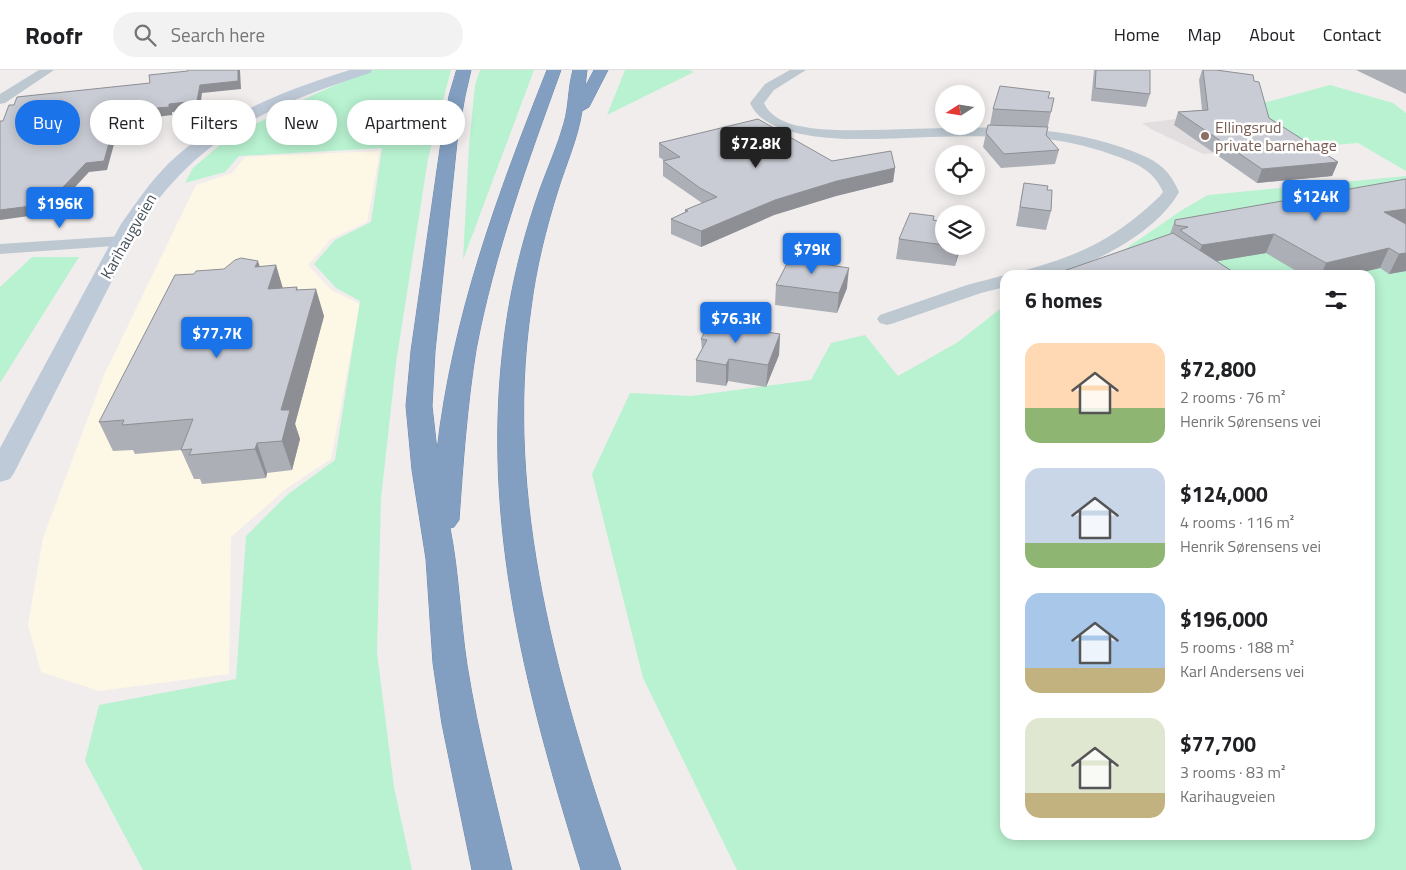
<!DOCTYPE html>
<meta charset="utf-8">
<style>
body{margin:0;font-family:"Titillium Web",sans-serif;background:#f2f2f2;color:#202124;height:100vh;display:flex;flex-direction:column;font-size:19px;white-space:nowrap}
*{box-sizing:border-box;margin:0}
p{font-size:16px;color:#757577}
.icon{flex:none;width:28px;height:28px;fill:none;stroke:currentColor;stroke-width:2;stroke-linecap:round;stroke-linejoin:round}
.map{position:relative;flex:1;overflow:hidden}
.drawer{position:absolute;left:1000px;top:200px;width:375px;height:570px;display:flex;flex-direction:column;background:#fff;border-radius:15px;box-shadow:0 2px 12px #0003}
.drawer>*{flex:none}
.guide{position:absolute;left:15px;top:30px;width:475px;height:45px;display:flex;gap:10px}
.needle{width:32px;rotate:258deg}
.buttons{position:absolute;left:935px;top:15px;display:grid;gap:10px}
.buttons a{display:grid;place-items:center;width:50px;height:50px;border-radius:50%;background:#fff;box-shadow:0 2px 12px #0003;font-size:25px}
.price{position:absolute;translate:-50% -42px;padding:0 11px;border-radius:5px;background:#1a73e8;color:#fff;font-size:16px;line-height:32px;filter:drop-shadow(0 1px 2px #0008)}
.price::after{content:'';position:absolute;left:50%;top:30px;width:15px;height:11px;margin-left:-8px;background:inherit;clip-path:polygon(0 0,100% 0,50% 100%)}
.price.active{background:#222;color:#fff}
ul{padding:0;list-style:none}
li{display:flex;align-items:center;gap:15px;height:125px;padding:0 25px}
li span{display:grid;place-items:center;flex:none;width:140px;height:100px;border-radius:15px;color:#555}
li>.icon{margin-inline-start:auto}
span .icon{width:60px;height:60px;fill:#fffc;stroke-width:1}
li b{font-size:21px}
h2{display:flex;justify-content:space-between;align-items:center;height:60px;padding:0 25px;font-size:21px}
.chip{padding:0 18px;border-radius:22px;background:#fff;box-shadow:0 2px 12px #0003;font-size:18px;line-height:45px}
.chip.active{background:#1a73e8;color:#fff}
header{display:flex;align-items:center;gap:30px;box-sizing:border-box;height:70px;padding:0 25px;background:#fff;border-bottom:1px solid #e0e0e0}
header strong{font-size:24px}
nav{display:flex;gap:28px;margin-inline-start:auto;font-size:18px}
.search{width:350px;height:45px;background:#f2f2f2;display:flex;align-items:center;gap:12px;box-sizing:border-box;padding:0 18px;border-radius:28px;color:#757577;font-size:19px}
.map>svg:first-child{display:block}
</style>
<header>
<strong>Roofr</strong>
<div class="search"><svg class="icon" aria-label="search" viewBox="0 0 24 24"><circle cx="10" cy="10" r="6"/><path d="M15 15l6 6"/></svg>Search here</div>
<nav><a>Home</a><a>Map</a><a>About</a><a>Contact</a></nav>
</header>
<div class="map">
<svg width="1406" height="800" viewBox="0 0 1406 800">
<rect width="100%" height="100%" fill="#f1eded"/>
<path fill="#fdf7e5" d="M380,81L367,152L331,169L308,195L331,220L360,234L331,389L287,418L231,467L229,604L99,621L41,602L28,555L43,468L104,305L196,115L232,103L245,87Z"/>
<path fill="#e2dedf" d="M1194,47L1260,79L1203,84L1151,59L1142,53Z"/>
<path fill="#b8f2d0" d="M370,0H451L428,89L396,293L381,428L377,583L394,717L412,800H143L85,691L99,635L236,609L246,466L287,425L335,390L360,231L336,218L314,194L335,170L371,152L382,78L239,86L225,102L185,113L193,98L228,68L315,24Z
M480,0H534L463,190L469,76L475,15Z
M625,0H689L694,2L607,45Z
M1330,15L1393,33L1406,43V101L1358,73L1265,81L1226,43Z
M1406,106V800H737L643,608L592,404L630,323L691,326L811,310L831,273L865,265L898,306L958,272L1005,235V765H1370V205H1063L1115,186L1182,140L1208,125Z
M32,187H79L0,313V217Z"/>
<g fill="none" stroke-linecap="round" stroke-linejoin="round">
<defs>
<path id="motorway" d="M457,0H471L465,26L457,72L435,281L432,336L437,380C453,244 497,126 547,0H561C528,91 494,184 476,280C467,336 463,393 459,450L454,457L450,458C459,503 460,549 467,595C478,664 496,732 512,800H472L442,654L433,593L426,489L412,400L406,336L411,281L441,72L449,26Z
M573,0H587L585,17L594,0H608L589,37L582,41C578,68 566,94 558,120C546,158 536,198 531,238C503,431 559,619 621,800H581C524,615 476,437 508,242C515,200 526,159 540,119C548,97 558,75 564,53C569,36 568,17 573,0Z"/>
</defs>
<use href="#motorway" stroke="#6d89ac" stroke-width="1"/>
<path fill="#bdc8d1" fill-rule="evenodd" d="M39,0H54L5,33L0,34V24Z
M790,0H806L774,20L764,33C774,57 814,59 836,60C931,62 1029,46 1121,77C1135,82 1150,87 1162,97C1170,104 1175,113 1179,122C1157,162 1093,196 1049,205C1040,206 1029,205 1019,205L1022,201C1081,185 1115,169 1160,126L1163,122C1154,100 1134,92 1113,85C1083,74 1052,68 1020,67C990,66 959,66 929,67C886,68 770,80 750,33L765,14Z
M122,166L128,167L131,171L128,175L0,184V174Z
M1005,205V217L981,223L894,253L887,255L880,253L877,249L880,245L967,215Z"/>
<path fill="#bfcad8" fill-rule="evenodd" d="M350,0H372L370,3C273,34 198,66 141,154L14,403L10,409L0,412V378L121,154C136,133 150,112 168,94C218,46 285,20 350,0Z"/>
<use href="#motorway" fill="#829ec0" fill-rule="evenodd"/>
</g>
<path fill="#adafb6" d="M1094,0H1150V24L1146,37L1091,31Z
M1202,0H1216L1254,11L1269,48L1338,92L1332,106L1257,113L1174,55L1178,42L1202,40L1199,10Z
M1356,0H1406V24Z
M1048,28H1054L1046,65L1059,80L1055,94L1001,98L983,77L986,63L990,55L993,39Z
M659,73L895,98L893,112L836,126L774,145L701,177L671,164V149L685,142V140L702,133L663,106V91H665L659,87Z
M1406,109V201L1389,204L1380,198L1350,205H1303L1266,183L1216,191L1238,205H1052L1170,164L1175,150Z
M1024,113L1047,120L1051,141L1046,160L1016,156Z
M934,146V150L944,152V176H961L955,196L896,189L899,169Z
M818,188V193L847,218L837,243L775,235L776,215Z
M276,195L282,218L297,217L298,220L324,246L295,354L300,369L292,400L267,403L266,408L202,414L200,409H194L181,380L135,384L133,380L113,381L99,352L194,204Z
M741,258L780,264L779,285L766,317L728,311L726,316L696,312V290L702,280L701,269Z"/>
<path fill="#8d8f94" d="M238,0H240L241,19L202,23L200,39L172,42V45L148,48L146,53L119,56L107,100L89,102L51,143L0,150V140L116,48L145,39L169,34L200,15Z
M1338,92L1332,106L1257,113L1262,99Z
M895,98L893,112L836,126L774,145L701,177V161L775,130L837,111Z
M1406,139V156L1384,142Z
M1274,164L1266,183L1195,195L1202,175Z
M959,176H961L955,196Z
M1389,178L1380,198L1350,205H1321L1326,193Z
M1406,183V201L1389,204L1399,184Z
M258,191L266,217L255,197Z
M276,195L284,222L268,219Z
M849,198L847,218L837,243L839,223Z
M1172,201L1170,205H1161Z
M316,219L324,246L295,354L300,369L292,400L282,371L281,340Z
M780,264L779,285L766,317L768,295Z
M729,289L728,311L726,316V295Z
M257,373L267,403L266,408L255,379Z"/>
<path fill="#c9ccd4" stroke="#8d8f94" d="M188,0H238V11L200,15L197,31L169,34V37L145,39L143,45L116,48L104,91L86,93L47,134L0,140V51H3L9,35H14L17,27L150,13L149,5L188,1Z
M1096,0H1150V24L1095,18Z
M1203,0H1216L1253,5L1254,11L1259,12L1269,48L1338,92L1262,99L1178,42L1208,40Z
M1000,16L1050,22L1048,28H1054L1051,42L993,39Z
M758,49L832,91L891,81L895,98L837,111L775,130L701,161L671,149L688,141L685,140L717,127L700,118L663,91L680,87L659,73Z
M988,55L1048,57L1046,65L1059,80L1004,84L986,63Z
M1406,109V139L1384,142L1406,154V183L1399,184L1389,178L1326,193L1274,164L1202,175L1180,160L1188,157L1175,155V150Z
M1024,113L1048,116L1047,120H1052L1051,141L1020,137Z
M910,143L934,146L933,150L944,152V175L899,169Z
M1173,163L1238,205H1178L1172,201L1161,205H1052Z
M792,184L818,188L816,193L849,198L839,223L776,215Z
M241,188L258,191L255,197L276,195L268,219L297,217L296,220L316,219L281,340H290L282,371L257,373L255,379L189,385L192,379L181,380L193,349L122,355L124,350L99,352L175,205L194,204L196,201L224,199L235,190Z
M712,248L741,252L738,258L780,264L768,295L729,289L726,295L696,290L707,270L701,269Z"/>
<circle fill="#8d6e63" stroke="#fff" stroke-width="2" cx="1205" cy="66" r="5"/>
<g text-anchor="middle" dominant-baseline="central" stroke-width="5" stroke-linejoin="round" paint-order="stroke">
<g font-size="16" fill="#785e54" stroke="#fff" text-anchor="start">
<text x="1215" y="57">Ellingsrud<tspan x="1215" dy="18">private barnehage</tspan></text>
</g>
<g font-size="16" fill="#45505c" stroke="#fff">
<text transform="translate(128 166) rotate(-60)">Karihaugveien</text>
</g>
</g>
</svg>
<div class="buttons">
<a><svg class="needle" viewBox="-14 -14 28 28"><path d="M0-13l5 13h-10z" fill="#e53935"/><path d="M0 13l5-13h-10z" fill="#757577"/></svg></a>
<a><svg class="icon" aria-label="locate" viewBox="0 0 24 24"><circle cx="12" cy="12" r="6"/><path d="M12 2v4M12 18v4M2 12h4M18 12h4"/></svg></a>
<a><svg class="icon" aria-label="layers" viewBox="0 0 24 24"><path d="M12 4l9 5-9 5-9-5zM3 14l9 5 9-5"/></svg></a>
</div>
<b class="price active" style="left:756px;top:99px">$72.8K</b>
<b class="price" style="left:1316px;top:152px">$124K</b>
<b class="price" style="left:60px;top:159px">$196K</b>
<b class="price" style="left:812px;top:205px">$79K</b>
<b class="price" style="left:736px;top:274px">$76.3K</b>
<b class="price" style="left:217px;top:289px">$77.7K</b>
<div class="guide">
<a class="chip active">Buy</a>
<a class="chip">Rent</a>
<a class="chip">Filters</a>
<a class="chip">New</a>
<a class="chip">Apartment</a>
</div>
<section class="drawer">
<h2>6 homes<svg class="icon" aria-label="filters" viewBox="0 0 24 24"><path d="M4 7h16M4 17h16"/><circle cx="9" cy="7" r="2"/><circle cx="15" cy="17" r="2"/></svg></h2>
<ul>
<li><span style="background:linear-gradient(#ffd9b3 65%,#8fb573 0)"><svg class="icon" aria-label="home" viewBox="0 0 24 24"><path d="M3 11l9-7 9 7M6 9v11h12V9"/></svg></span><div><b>$72,800</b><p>2 rooms · 76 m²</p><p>Henrik Sørensens vei</p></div></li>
<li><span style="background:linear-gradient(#c9d6e8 75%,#8fb573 0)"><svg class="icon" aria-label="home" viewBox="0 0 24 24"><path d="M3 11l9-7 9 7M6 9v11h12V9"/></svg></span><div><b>$124,000</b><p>4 rooms · 116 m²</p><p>Henrik Sørensens vei</p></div></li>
<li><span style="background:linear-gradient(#a9c7e8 75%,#c2b280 0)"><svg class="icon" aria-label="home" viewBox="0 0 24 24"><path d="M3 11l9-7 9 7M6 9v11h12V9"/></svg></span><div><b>$196,000</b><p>5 rooms · 188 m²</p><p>Karl Andersens vei</p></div></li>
<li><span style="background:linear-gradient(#dfe7d0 75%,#c2b280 0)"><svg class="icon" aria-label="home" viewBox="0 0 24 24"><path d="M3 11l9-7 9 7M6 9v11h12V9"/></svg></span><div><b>$77,700</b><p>3 rooms · 83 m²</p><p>Karihaugveien</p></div></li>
</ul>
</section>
</div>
